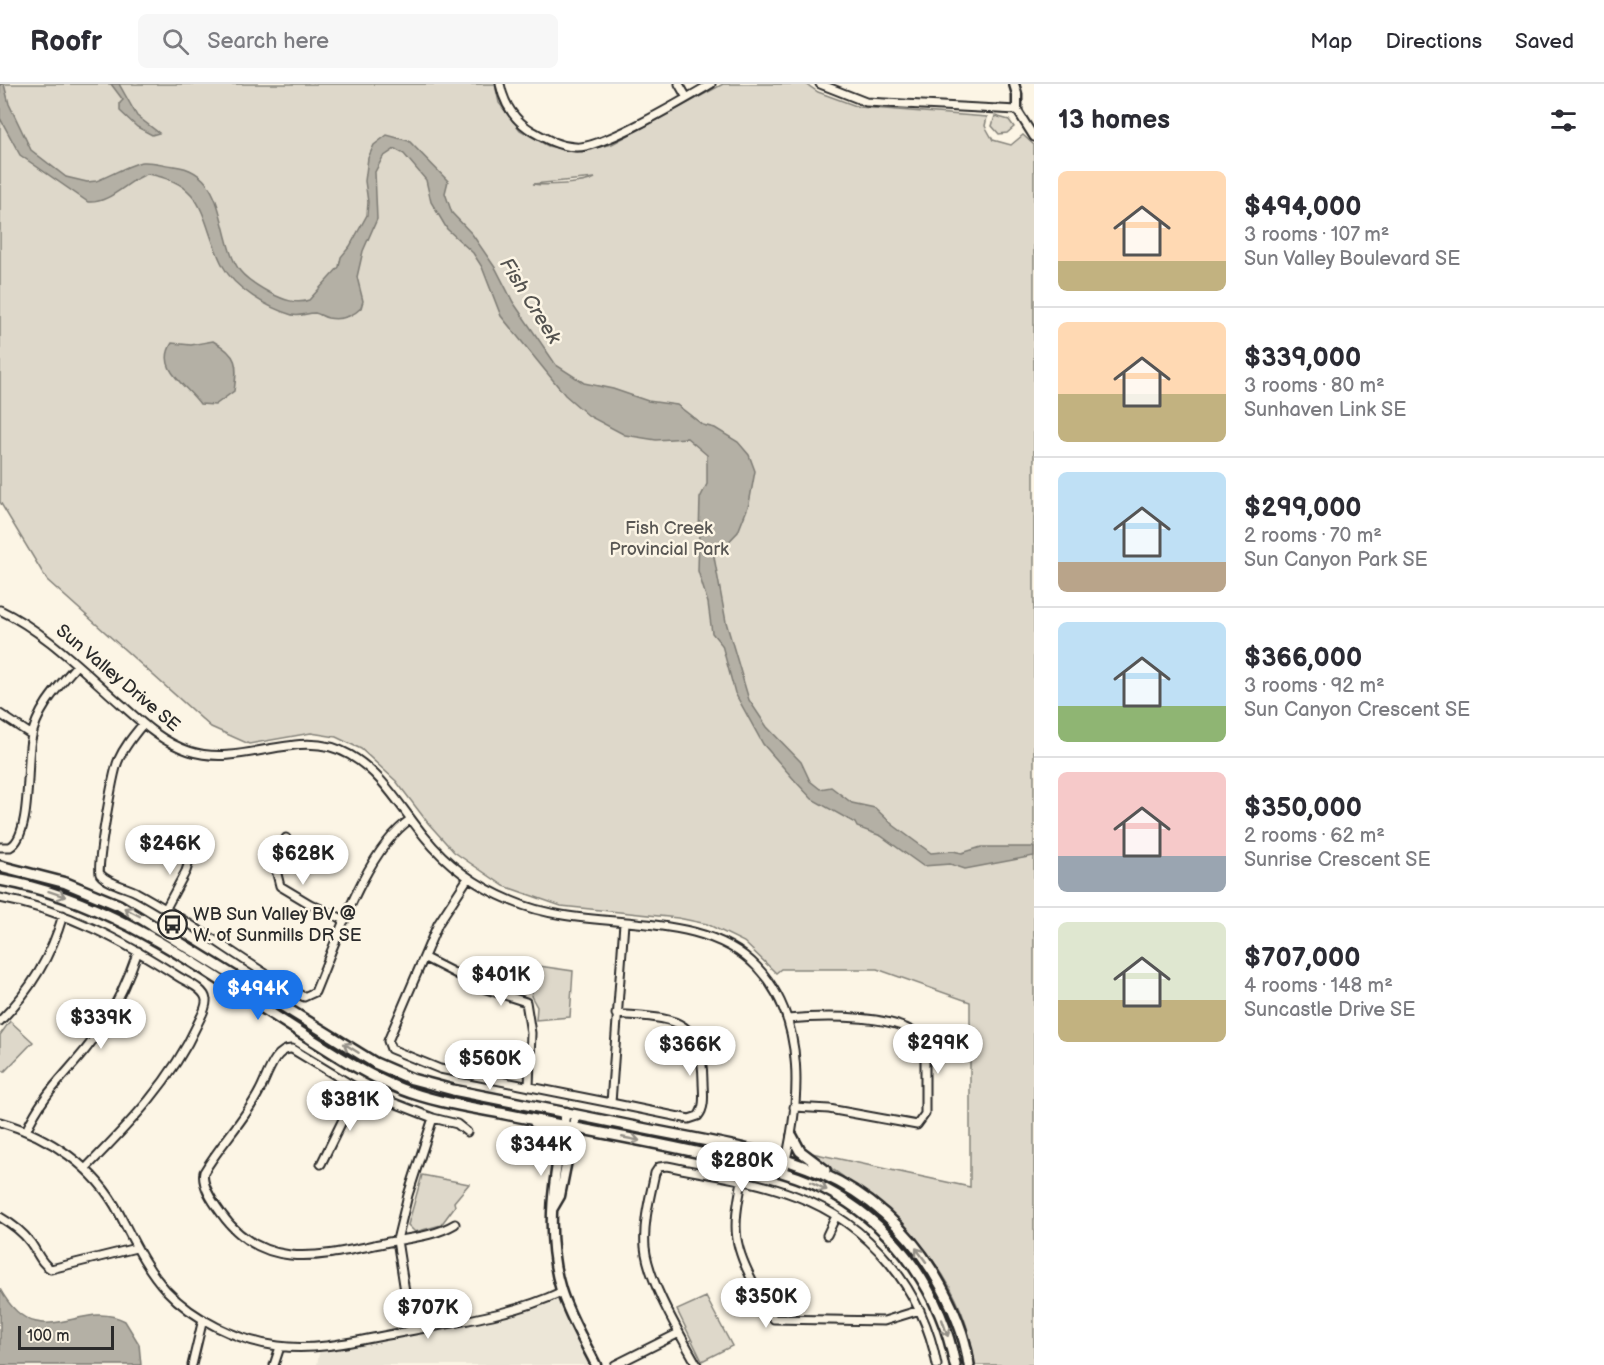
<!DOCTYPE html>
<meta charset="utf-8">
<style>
body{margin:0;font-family:"Balsamiq Sans",sans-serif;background:#f7f7f7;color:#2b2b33;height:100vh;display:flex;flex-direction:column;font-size:22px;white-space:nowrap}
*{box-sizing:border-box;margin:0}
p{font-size:20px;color:#7c7c81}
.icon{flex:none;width:33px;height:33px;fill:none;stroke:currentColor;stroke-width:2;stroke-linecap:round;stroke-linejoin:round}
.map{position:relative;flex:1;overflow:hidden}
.panel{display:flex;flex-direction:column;background:#fff;width:570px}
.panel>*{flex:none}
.scale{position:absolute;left:18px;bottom:15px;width:96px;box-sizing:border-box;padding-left:6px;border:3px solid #2b2b2b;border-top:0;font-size:16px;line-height:21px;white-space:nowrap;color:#2b2b2b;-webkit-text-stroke:4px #fcf5e5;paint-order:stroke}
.price{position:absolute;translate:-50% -51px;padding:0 14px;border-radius:21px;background:#fff;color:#222;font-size:20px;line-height:39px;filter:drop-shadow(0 2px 3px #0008)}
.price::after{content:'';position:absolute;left:50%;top:36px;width:18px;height:14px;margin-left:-9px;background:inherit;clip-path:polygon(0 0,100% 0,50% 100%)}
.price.on{background:#1a73e8;color:#fff}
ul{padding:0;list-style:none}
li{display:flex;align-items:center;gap:18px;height:150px;padding:0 24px}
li+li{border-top:2px solid #e1e1e2}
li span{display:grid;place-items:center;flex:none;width:168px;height:120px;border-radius:9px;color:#555}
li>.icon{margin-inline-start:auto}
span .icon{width:72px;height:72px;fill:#fffc;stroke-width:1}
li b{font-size:26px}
h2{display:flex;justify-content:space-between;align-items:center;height:72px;padding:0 24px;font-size:26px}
header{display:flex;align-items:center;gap:36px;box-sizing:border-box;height:84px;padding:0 30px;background:#fff;border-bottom:2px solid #e1e1e2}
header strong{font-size:28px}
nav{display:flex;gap:33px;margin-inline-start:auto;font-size:21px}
.search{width:420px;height:54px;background:#f7f7f7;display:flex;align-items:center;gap:15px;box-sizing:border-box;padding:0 21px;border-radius:9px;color:#7c7c81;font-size:22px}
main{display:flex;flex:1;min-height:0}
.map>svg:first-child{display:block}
</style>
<header>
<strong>Roofr</strong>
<div class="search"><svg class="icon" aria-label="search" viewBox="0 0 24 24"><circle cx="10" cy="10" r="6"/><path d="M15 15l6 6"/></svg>Search here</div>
<nav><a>Map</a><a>Directions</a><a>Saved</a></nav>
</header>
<main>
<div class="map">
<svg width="1034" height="1281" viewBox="0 0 1034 1281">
<rect width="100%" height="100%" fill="#fcf5e5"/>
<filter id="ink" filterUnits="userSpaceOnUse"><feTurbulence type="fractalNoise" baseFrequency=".0167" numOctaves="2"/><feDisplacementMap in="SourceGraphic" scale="12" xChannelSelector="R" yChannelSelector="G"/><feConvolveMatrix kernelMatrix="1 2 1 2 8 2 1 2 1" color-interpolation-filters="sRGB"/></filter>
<g filter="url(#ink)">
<path fill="#ece6d7" d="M561,1208L596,1281H317L320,1262L505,1227Z"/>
<path fill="#ded8ca" stroke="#84827a" stroke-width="1.5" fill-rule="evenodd" d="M0,0H495L499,19L520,46L548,62L577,68L612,60L723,0H806L818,8L859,23L987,33L985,42L993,56L1011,61L1023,51L1034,61V1281H975C962,1178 887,1121 807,1068L970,1103V918L877,885H781L776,889L744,858L707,840L678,834L561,822L504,802L454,768L428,739L396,697L361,665L336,653L311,649L249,660L211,643L47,496L0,418ZM595,94C583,100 546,102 533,100Z
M995,32L1009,36L1014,43L1007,49L999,50L992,42Z
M539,882L573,887L570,933L536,936L537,923L531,912Z
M10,937L33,958L5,987H0V951Z
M422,1091L469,1100L454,1118L455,1122L441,1141L415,1148L408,1141Z
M706,1213L732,1262L702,1277L677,1226Z"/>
<path fill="#b4b0a5" stroke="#7d7b74" stroke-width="1.5" d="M0,0H4L9,20L31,66L66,93L87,98L96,97C107,93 133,79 142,78C153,77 164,81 174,82C229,88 216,155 240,187C247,196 261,204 270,209C282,215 296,221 309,216L339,183L341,173L350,162L367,131L368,118L365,97L368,74L374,61L387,51L409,57L448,97L445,109L452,129L472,150L496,185L513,218L556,281L584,299L613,305L648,317L677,321L703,341L715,344L738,358L749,371L755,387L749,420L738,448L714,473L726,538L749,616L767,643L801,678L810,697L820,705L831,703L852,719L875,724L893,741L931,769L953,767L962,769L981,763H1034V772L965,785L950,780L923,782L881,752L857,743L855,739L812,715L797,699L763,660L735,609L722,561L712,549L708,519L698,487L700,414L707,400V371L687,354L656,356L625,351L589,332L565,311L501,232L482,183L473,169L447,145L431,118L426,96L404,70L395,65L383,73L375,88L377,135L363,167L357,193L363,217L361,224C352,233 340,236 328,234C323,233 320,230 315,229C307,229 300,233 292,231C268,224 234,204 223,182C200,138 209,99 147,90C128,96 110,120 88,118L20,71L0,34Z
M111,0H119L137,32L159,49L152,51L137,43L120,27V19L123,16Z
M213,257C238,271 238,280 234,307L215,321L200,320C187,301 155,285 172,259L191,261Z
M0,1205C38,1274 80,1213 125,1237L139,1260L141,1281H0Z"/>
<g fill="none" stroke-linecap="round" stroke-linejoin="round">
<defs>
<path id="minor" d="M500,0C504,20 514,36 532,47C546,55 558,62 575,63C601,66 685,15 711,0
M679,0L687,14
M820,0L866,18L1017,26L1034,53
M0,526C46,548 83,587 122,621C142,639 162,658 189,667C244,685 299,641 350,671C383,690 401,724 424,752C447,781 478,803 512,817C590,851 698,821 757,883C808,937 800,1022 783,1088
M0,630L32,651
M143,640C133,652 124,663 118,677C113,689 96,784 100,790C107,799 126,803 136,808C194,839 247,881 304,913L315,908C336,858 366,765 411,735
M286,754L277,790L280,802L310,820L345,836
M0,763H10C32,752 26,679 31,656C36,626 57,604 77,581
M468,794L438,840L388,957L391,965L440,985L611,1019L624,839
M0,814C66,826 123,857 179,893C187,898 205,905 206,916C207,924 200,934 197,941C171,998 128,1041 85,1085
M165,826L186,787L193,765
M425,874L486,905L526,918L531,949L529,1003
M787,935C818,932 910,928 925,960V1030L917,1041L829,1025L794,1023
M0,937C31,906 51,873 63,831
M611,1019L689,1035L698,1032C706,1023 703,1008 703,997C702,930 670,935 616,930
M433,1034L457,1040L467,1048
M0,1038C49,1052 95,1083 119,1129C133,1156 145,1183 166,1206C194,1236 238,1257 278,1262C319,1268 363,1255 404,1248C456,1238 513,1231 561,1208
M26,1047C43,1010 62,995 86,965C110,935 126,902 138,867
M321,1080L358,1005
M742,1097C732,1149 733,1159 757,1206C762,1216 766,1228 774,1235L884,1237L920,1226
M0,1133C12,1140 22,1147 30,1158C37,1167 41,1180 51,1185L136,1164
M827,1151L836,1132
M411,1246L397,1156L408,1111L433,1034L358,1005L292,965C275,963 267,993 260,1006C245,1036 221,1059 204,1088C201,1101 213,1118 221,1129C263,1189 322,1172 384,1159C408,1154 433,1153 455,1140
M192,1281L203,1235
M274,1281L280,1263
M615,1281L679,1249
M697,1281C680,1250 648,1197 645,1163C643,1138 650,1113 655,1089L659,1083L667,1082C710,1091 755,1096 796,1112C869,1139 923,1205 937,1281"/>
<path id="tertiary" d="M1014,0L1017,10V26
M566,1028C555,1087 543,1147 561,1206C569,1232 584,1257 596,1281
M553,1124L560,1112L576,1031"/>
<path id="secondary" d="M0,782L66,799L119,821L375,979L412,995L453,1006C517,1019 582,1032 646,1045C761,1068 865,1077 933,1188C950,1216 965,1248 969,1281
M0,796C116,816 210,892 308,953C338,972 368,992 401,1005C434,1018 470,1023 505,1030C574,1044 645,1056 714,1072C756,1081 799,1089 836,1111C898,1147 942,1211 955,1281
M535,1039L554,1051L559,1064
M792,1052L800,1067L825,1086"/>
</defs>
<use href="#minor" stroke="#2b2b2b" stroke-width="11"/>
<use href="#tertiary" stroke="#2b2b2b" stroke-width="13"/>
<use href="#secondary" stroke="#2b2b2b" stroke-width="14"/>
<use href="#minor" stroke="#fcf5e5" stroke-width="7"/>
<use href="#tertiary" stroke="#fcf5e5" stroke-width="8"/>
<use href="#secondary" stroke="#fcf5e5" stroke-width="9"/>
</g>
<defs><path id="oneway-shaft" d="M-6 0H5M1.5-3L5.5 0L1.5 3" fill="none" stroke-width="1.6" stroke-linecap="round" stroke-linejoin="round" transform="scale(1.5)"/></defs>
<g stroke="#949088">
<use href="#oneway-shaft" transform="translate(57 810) rotate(18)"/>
<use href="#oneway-shaft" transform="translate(132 828) rotate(-152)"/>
<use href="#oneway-shaft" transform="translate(351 964) rotate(-148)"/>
<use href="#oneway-shaft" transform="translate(631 1055) rotate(11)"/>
<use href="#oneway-shaft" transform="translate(819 1102) rotate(27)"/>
<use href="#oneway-shaft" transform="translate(921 1171) rotate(-126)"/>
<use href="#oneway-shaft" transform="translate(945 1244) rotate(71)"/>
</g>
</g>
<defs>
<symbol id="bus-ring" viewBox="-11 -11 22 22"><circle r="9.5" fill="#fcf5e5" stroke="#2b2b2b" stroke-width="1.5"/><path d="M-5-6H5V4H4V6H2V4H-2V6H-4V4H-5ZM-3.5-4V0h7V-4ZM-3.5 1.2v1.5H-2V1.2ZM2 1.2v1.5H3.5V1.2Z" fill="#2b2b2b"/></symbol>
</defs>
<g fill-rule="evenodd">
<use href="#bus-ring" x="156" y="824" width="33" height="33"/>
</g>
<g text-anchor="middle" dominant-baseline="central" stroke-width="5" stroke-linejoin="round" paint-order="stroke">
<g font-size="18" fill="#585653" stroke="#fcf5e5">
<text x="669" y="444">Fish Creek<tspan x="669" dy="21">Provincial Park</tspan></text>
</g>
<g font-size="18" fill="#2b2b2b" stroke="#fcf5e5">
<text transform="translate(118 594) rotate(40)">Sun Valley Drive SE</text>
</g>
<g font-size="18" fill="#2b2b2b" stroke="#fcf5e5" text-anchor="start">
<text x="193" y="830">WB Sun Valley BV @<tspan x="193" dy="21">W. of Sunmills DR SE</tspan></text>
</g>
<g font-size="20" font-style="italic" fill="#545350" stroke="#fcf5e5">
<text transform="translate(530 217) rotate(58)">Fish Creek</text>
</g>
</g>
</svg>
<div class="scale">100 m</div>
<b class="price" style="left:170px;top:792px">$246K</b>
<b class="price" style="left:303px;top:802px">$628K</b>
<b class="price" style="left:501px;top:923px">$401K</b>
<b class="price on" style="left:258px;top:937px">$494K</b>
<b class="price" style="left:101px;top:966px">$339K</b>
<b class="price" style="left:938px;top:991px">$299K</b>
<b class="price" style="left:690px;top:993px">$366K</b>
<b class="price" style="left:490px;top:1007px">$560K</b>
<b class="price" style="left:350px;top:1048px">$381K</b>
<b class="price" style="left:541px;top:1093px">$344K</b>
<b class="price" style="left:742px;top:1109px">$280K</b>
<b class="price" style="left:766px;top:1245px">$350K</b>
<b class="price" style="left:428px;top:1256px">$707K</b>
</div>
<section class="panel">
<h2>13 homes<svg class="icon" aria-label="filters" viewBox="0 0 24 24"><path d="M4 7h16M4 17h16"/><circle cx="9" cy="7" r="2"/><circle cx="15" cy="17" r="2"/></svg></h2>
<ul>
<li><span style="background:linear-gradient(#ffd9b3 75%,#c2b280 0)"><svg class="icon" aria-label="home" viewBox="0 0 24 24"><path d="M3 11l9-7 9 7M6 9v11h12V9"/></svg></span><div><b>$494,000</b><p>3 rooms · 107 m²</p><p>Sun Valley Boulevard SE</p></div></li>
<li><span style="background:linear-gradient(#ffd9b3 60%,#c2b280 0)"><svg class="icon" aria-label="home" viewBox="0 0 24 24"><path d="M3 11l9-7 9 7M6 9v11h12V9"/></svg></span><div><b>$339,000</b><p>3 rooms · 80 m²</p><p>Sunhaven Link SE</p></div></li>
<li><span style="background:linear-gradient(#bfe0f5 75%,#b9a48a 0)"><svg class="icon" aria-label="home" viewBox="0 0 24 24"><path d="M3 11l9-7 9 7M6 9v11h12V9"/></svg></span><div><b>$299,000</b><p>2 rooms · 70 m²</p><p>Sun Canyon Park SE</p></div></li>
<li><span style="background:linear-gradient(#bfe0f5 70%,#8fb573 0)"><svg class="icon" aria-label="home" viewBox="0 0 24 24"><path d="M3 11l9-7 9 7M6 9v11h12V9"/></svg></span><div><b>$366,000</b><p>3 rooms · 92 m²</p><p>Sun Canyon Crescent SE</p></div></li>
<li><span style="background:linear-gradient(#f6c9c9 70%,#9aa5b1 0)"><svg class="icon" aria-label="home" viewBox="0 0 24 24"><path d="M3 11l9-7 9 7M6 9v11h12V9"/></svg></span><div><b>$350,000</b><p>2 rooms · 62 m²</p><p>Sunrise Crescent SE</p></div></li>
<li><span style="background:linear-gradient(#dfe7d0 65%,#c2b280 0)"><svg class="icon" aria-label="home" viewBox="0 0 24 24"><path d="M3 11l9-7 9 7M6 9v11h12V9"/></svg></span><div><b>$707,000</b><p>4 rooms · 148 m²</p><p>Suncastle Drive SE</p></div></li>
</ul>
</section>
</main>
